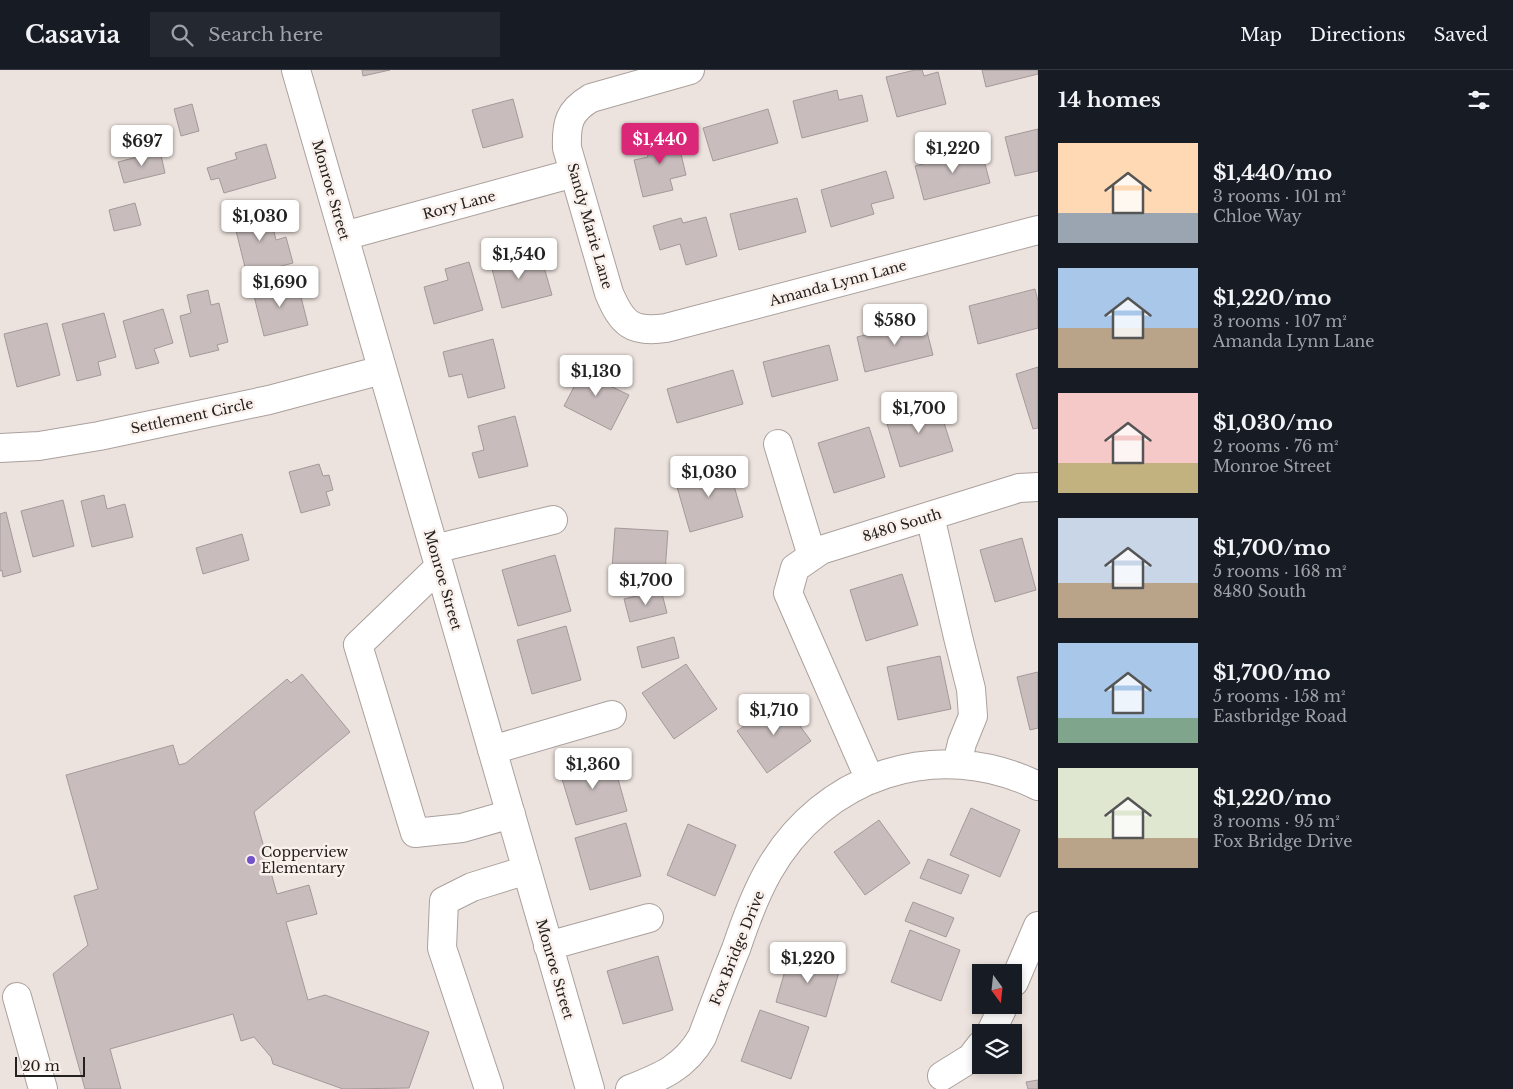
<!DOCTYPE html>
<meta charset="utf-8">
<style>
body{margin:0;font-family:"Libre Baskerville",serif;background:#242831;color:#f1f3f6;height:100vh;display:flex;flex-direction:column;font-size:19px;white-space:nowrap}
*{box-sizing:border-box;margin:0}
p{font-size:16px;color:#9ea1a6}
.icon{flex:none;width:28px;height:28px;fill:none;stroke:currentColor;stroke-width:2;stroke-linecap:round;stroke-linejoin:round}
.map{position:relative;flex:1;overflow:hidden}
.sheet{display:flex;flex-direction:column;background:#171b24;width:475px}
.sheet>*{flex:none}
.needle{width:32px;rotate:165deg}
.buttons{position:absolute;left:972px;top:894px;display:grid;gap:10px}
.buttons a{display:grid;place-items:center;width:50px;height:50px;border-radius:0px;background:#171b24;box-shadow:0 2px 8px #0003;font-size:25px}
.scale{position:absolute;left:15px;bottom:12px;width:70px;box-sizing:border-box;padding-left:5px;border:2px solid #23201e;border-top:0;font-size:14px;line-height:18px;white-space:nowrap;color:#23201e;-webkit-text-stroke:4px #faf0ec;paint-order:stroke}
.price{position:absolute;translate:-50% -42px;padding:0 11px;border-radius:5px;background:#fff;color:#222;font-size:16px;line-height:32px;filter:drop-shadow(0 1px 2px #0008)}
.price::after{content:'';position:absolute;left:50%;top:30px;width:15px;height:11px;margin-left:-8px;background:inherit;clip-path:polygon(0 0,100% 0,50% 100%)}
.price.selected{background:#db2777;color:#fff}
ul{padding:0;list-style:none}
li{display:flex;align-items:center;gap:15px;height:125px;padding:0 20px}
li span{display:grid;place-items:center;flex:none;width:140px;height:100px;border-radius:0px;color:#555}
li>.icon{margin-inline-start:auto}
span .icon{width:60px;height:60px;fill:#fffc;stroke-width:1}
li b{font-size:21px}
h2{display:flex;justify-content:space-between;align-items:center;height:60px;padding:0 20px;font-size:21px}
header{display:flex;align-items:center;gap:30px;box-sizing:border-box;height:70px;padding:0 25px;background:#171b24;border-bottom:1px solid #363941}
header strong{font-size:24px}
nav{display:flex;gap:28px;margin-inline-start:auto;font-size:18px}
.search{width:350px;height:45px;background:#242831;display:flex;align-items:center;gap:12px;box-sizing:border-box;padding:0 18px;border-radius:0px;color:#9ea1a6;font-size:19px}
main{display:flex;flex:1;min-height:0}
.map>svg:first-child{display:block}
</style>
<header>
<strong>Casavia</strong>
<div class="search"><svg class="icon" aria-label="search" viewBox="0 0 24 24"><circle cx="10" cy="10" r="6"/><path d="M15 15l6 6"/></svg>Search here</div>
<nav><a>Map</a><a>Directions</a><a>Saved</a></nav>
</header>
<main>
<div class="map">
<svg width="1038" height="1019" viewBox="0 0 1038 1019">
<rect width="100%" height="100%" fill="#ede3de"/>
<path fill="#c8bdbc" stroke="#a49999" d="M362,0H390L363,6Z
M915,0H922L924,6L938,2L946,34L897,47L886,7Z
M982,0H1038V4L986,17Z
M837,20L839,30L862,25L868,51L802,68L793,31Z
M513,29L523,67L483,78L472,40Z
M192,34L199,61L181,66L174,39Z
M768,39L778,73L713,91L703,58Z
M1038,59V101L1015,106L1005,67Z
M676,63L686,105L670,109L673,120L643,127L634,90L648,87L644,70Z
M266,74L276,108L224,123L219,108L211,110L207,98L237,89L235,83Z
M981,79L990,113L924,130L915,96Z
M160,81L165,103L124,113L118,92Z
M886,101L894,128L871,134L874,144L831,157L821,120Z
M797,128L806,162L739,180L730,144Z
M135,133L141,155L114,161L109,140Z
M268,136L276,170L286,167L293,193L247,205L232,145Z
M706,147L717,186L686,195L680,174L660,180L653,156L681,148L683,153Z
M514,180L518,197L542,190L552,225L502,238L489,187Z
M469,192L483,240L434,254L424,217L448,210L445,199Z
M297,211L308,255L264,266L253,222Z
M1035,219L1038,231V258L978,274L969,236Z
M208,220L211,235L219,233L228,272L217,275L219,280L190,287L180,246L191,243L187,225Z
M163,239L173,273L154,279L159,293L136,299L123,251Z
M104,243L116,287L98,292L101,305L77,311L62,254Z
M924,250L933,285L865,302L857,267Z
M47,253L60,305L17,317L4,264Z
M493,269L505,318L468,328L462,304L449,307L443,282Z
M829,275L838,310L772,327L763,292Z
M588,290L610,301L604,313L629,325L611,360L564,336Z
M1038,297V358L1033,359L1016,304Z
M733,300L743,334L677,353L667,319Z
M937,331L953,381L900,397L885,347Z
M515,346L528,396L479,408L472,383L484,380L478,356Z
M869,357L885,407L834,423L818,373Z
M319,394L323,406L329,405L333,420L326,422L330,435L301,443L289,402Z
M728,395L743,447L690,462L675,410Z
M104,425L107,439L125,434L133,467L92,477L81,431Z
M63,430L74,476L33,487L21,441Z
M6,442L21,502L3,507L2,500L0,501V444Z
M615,458L668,461L664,516L611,512Z
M242,464L249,490L203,504L196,478Z
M1022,468L1036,520L995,532L980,480Z
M555,485L571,541L518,556L502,500Z
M902,504L918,555L866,571L850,520Z
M661,520L667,543L630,552L624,529Z
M566,556L581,610L532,624L517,570Z
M674,567L679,588L642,598L637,577Z
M940,586L951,639L898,650L887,597Z
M686,594L717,639L674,669L642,623Z
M1038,602V658L1030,660L1017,607Z
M302,604L350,662L254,742L277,824L309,815L317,844L286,852L308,930L325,925L429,962L409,1018L343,1019L273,994L271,987L254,967L241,971L233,944L110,979L121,1019H85L53,904L88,875L74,826L98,819L66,705L173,675L179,695L186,693L287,609L291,613Z
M781,630L811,671L767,703L737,661Z
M611,684L627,741L576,755L559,699Z
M971,738L1020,760L1000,807L950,785Z
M879,750L910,793L865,825L834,782Z
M626,753L641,806L590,820L575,768Z
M688,754L736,775L715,826L667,805Z
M928,789L969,805L961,824L920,808Z
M913,832L954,848L946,867L905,851Z
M910,860L960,880L941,931L891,912Z
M791,880L841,895L826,947L776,932Z
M658,886L673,940L623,954L607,901Z
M760,940L809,957L791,1009L741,991Z
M1038,1010V1019H1028L1026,1012Z"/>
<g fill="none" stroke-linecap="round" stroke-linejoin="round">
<defs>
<path id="minor" d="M296,0L590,1019
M690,0L591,28C569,41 566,53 567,78L609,223C622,254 632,263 666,258L1038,160
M344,166L574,103
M778,374L812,486
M0,378L39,376L99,366L269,330L382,300
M930,446L958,567L971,619L973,646L962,673L957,694
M434,479L553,450
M439,497L358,575L415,763L462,758L511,744
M492,680L612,645
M870,710L788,523L795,498L821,480L1019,418L1038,417
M548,876L649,848
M1014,912L1038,856
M17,927L43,1019
M991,962L1004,935
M942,1006L971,988L981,975
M489,1019L442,878L444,831L472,817L527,800
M630,1019C661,1007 685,997 702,967C713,938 724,908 736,879C745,852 754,827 768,802C822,705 938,666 1038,716"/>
</defs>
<use href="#minor" stroke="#aaa09d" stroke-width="30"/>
<use href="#minor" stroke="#fff" stroke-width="28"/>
</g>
<circle fill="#7351ca" stroke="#faf0ec" stroke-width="2" cx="251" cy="790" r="5"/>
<g text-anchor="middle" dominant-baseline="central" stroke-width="5" stroke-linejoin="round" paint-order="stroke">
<g font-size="14" fill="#23201e" stroke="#faf0ec">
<text transform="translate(331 120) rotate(74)">Monroe Street</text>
<text transform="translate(459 135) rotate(-15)">Rory Lane</text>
<text transform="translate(590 156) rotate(74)">Sandy Marie Lane</text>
<text transform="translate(838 213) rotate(-15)">Amanda Lynn Lane</text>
<text transform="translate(192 346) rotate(-12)">Settlement Circle</text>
<text transform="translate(902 455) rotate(-17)">8480 South</text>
<text transform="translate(443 510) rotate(74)">Monroe Street</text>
<text transform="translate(737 878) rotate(-68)">Fox Bridge Drive</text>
<text transform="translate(555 899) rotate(74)">Monroe Street</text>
</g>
<g font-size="14" fill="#23201e" stroke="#faf0ec" text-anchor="start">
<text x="261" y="782">Copperview<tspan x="261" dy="16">Elementary</tspan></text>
</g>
</g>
</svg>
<div class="buttons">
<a><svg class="needle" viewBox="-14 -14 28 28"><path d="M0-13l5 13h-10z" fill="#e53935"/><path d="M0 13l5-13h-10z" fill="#9ea1a6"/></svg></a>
<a><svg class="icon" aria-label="layers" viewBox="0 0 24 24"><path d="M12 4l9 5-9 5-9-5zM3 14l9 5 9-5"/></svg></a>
</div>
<div class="scale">20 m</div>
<b class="price selected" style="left:660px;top:95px">$1,440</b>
<b class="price" style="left:142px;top:97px">$697</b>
<b class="price" style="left:953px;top:104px">$1,220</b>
<b class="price" style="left:260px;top:172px">$1,030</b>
<b class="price" style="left:519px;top:210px">$1,540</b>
<b class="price" style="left:280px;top:238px">$1,690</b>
<b class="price" style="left:895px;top:276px">$580</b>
<b class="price" style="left:596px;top:327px">$1,130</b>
<b class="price" style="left:919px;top:364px">$1,700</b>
<b class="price" style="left:709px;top:428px">$1,030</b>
<b class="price" style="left:646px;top:536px">$1,700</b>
<b class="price" style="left:774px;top:666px">$1,710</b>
<b class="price" style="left:593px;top:720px">$1,360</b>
<b class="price" style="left:808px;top:914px">$1,220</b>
</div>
<section class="sheet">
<h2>14 homes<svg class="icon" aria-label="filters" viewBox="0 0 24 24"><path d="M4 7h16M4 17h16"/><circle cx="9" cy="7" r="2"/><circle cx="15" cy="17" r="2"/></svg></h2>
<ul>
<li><span style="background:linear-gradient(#ffd9b3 70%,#9aa5b1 0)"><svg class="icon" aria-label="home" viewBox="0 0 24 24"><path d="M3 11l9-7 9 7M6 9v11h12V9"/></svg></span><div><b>$1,440/mo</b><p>3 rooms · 101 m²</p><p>Chloe Way</p></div></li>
<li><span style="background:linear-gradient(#a9c7e8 60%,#b9a48a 0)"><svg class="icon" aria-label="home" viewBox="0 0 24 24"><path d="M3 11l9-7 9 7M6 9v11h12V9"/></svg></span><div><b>$1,220/mo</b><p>3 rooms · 107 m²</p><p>Amanda Lynn Lane</p></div></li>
<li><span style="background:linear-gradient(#f6c9c9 70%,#c2b280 0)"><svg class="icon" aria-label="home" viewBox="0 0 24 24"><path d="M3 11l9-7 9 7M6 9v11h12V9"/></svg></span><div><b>$1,030/mo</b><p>2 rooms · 76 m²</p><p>Monroe Street</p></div></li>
<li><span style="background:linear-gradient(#c9d6e8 65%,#b9a48a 0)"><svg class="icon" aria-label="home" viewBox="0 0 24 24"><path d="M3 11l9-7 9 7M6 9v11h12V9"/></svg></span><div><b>$1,700/mo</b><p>5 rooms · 168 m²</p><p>8480 South</p></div></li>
<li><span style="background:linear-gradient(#a9c7e8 75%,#7fa58c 0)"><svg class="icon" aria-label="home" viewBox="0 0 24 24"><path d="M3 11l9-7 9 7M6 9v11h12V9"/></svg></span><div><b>$1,700/mo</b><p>5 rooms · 158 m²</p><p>Eastbridge Road</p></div></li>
<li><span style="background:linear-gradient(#dfe7d0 70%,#b9a48a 0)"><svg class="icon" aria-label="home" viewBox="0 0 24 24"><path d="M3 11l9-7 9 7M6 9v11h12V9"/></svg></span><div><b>$1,220/mo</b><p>3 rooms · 95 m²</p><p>Fox Bridge Drive</p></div></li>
</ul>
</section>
</main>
